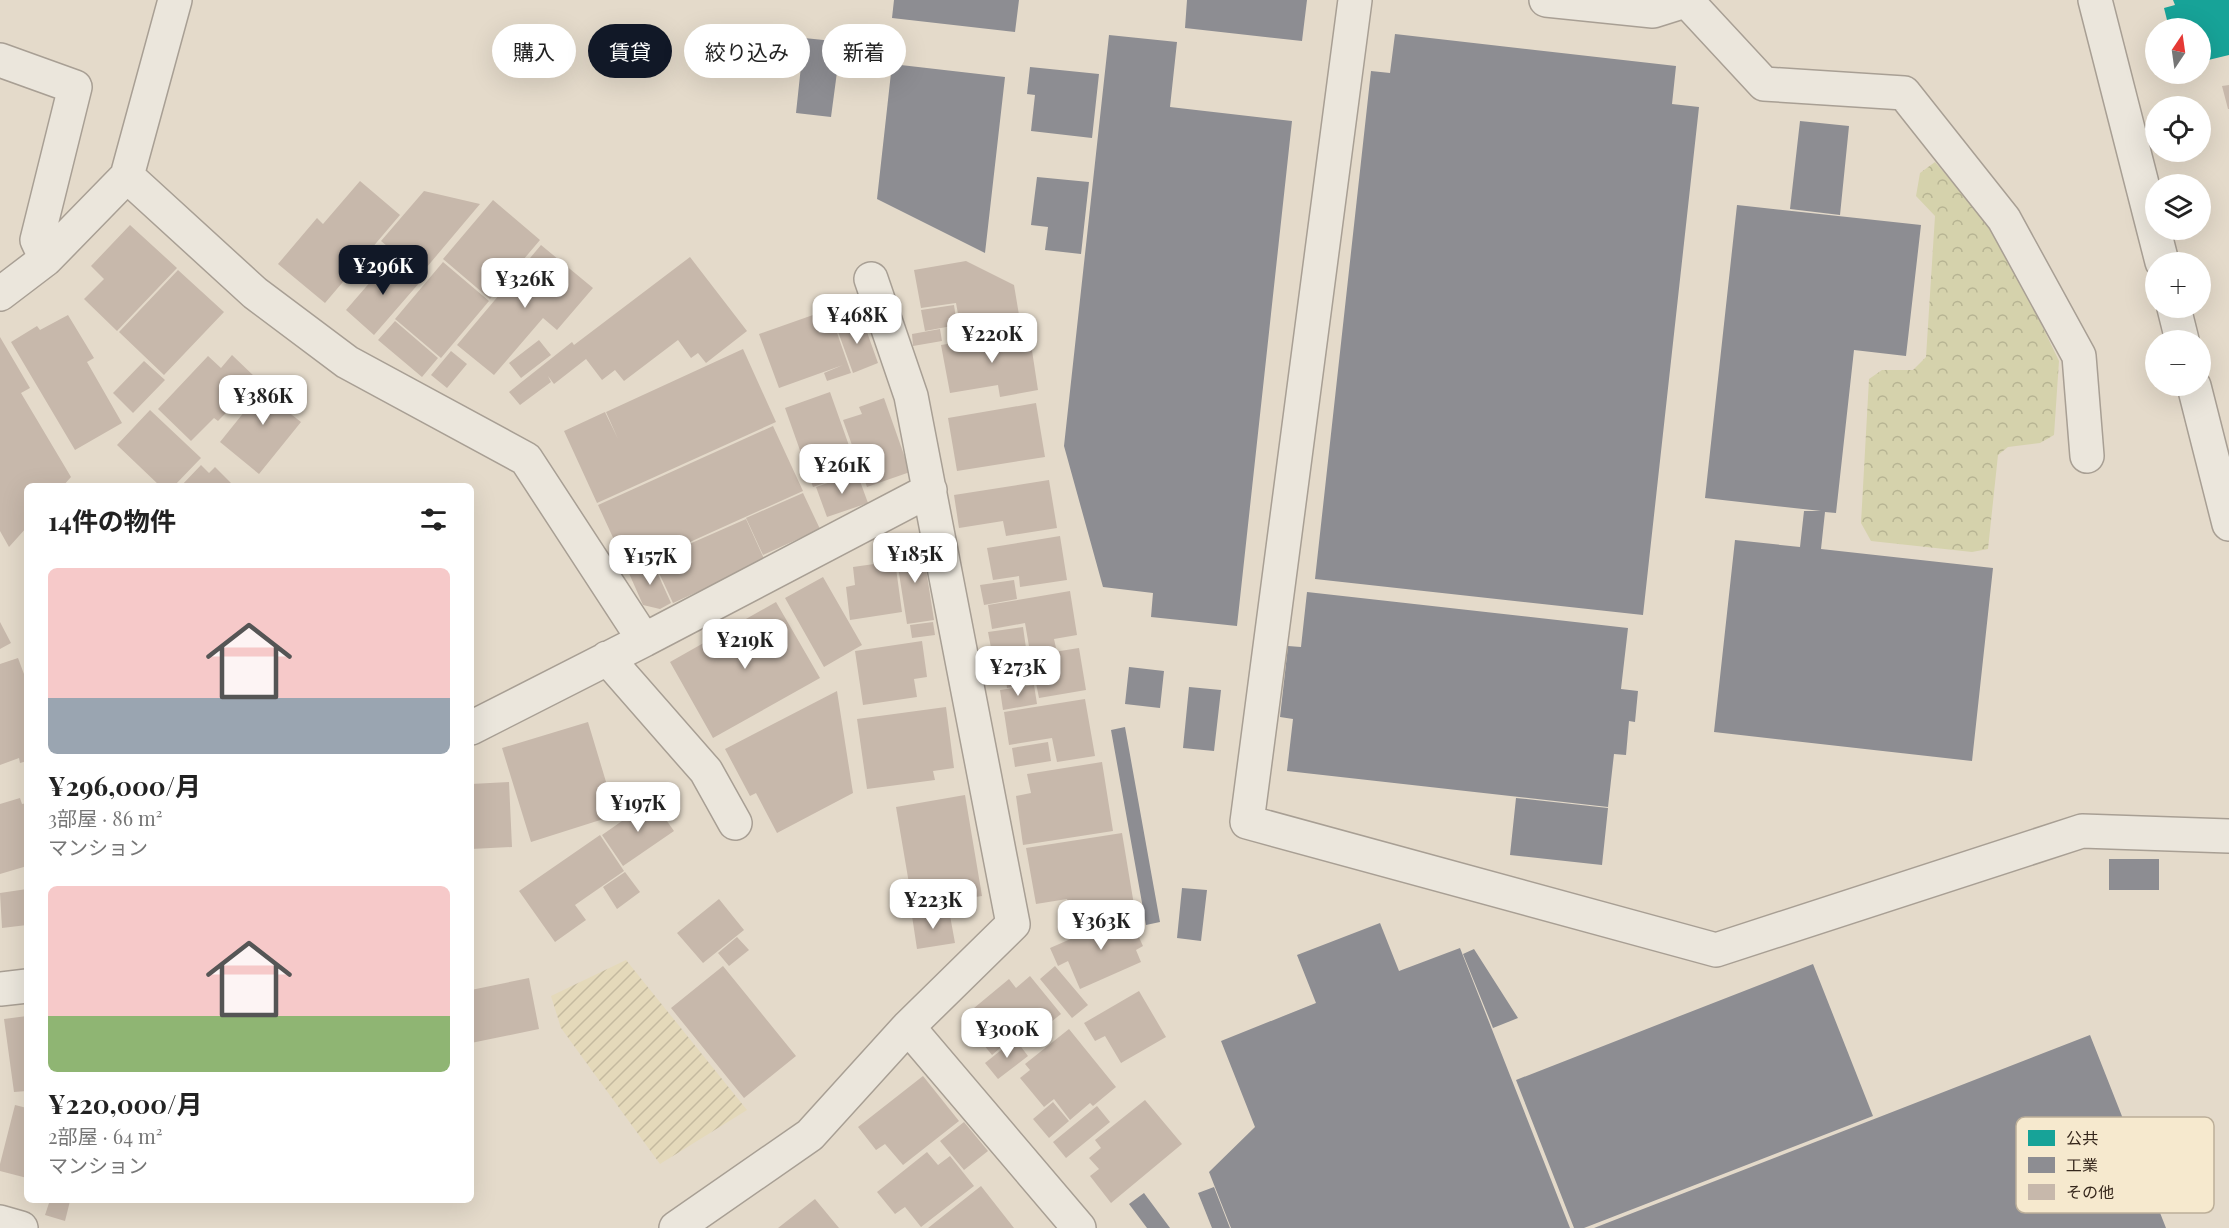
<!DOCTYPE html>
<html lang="ja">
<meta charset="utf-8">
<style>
body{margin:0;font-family:"Playfair Display","Noto Sans JP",serif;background:#f6f6f6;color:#222;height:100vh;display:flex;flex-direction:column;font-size:22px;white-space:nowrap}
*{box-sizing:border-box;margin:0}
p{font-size:20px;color:#767676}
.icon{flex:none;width:33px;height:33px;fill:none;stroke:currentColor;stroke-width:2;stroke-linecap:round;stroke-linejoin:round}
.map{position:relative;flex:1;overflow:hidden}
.panel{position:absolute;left:24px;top:483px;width:450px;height:720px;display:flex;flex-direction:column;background:#fff;border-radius:9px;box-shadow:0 6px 24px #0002}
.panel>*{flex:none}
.hud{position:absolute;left:492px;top:24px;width:570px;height:54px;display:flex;gap:12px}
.needle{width:39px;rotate:13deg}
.fabs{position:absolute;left:2145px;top:18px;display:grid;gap:12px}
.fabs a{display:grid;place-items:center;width:66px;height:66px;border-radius:50%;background:#fff;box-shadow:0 6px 24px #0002;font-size:30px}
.price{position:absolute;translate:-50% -51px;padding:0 14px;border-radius:12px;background:#fff;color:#222;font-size:20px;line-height:39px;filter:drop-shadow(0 2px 3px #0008)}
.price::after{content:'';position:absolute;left:50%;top:36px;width:18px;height:14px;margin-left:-9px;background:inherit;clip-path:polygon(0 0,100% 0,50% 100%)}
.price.on{background:#111827;color:#fff}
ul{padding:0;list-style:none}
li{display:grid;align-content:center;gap:12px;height:318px;padding:0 24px}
li span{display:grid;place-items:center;height:186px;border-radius:9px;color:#555}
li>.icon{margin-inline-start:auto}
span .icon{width:108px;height:108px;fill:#fffc;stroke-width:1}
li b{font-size:26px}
h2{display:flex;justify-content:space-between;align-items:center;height:72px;padding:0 24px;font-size:26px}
.pill{padding:0 21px;border-radius:27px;background:#fff;box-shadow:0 6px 24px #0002;font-size:21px;line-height:54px}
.pill.on{background:#111827;color:#fff}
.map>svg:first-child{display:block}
</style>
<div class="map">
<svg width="2229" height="1228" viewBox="0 0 2229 1228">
<defs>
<pattern id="farmland-furrows" width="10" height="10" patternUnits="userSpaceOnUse" patternTransform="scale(1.5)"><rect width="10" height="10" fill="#e4d9ba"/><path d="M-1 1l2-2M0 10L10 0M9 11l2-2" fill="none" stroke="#c4ba9f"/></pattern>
<pattern id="forest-crowns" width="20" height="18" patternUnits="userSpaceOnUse" patternTransform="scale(1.5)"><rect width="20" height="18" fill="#d5d2ac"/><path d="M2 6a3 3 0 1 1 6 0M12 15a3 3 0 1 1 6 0" fill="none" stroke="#b7b493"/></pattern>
</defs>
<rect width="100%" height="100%" fill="#e4daca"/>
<path fill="url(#farmland-furrows)" d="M626,960L747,1110L660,1164L561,1028L551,996Z"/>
<path fill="url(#forest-crowns)" d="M1935,162L1999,236L2059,361L2054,435L2040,443L2008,447L1998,455L1988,549L1972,552L1871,541L1861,523L1869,379L1882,370H1913L1926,357L1935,216L1916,196L1920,173Z"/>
<path fill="#17a398" d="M2173,0H2229V55L2200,62V28H2169L2164,8L2175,5Z"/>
<path fill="#8d8d92" d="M894,0H1019L1015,32L892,18Z
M1187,0H1307L1302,41L1185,28Z
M1395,34L1676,66L1672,104L1699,107L1643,615L1315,579L1371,71L1390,73Z
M1109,35L1177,42L1170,107L1292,121L1237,626L1151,617L1153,593L1103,587L1064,446Z
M804,38L853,43L849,73L837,72L831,117L796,113Z
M892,64L1005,77L985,253L877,199Z
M1030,67L1099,74L1092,138L1031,131L1035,95L1027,94Z
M1800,121L1849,126L1840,215L1790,209Z
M1037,177L1089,182L1081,254L1045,250L1048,227L1031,225Z
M1737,205L1921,225L1906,356L1854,350L1836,513L1825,512L1821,549L1993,568L1972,761L1714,732L1735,540L1800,547L1804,511H1821L1705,498Z
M1307,592L1628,628L1621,689L1638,691L1635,722L1629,721L1626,755L1614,754L1608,807L1287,771L1293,719L1280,717L1288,646L1301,647Z
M1129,667L1164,671L1160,708L1125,704Z
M1189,687L1221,690L1214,751L1183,748Z
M1125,727L1160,922L1146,925L1111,730Z
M1516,798L1608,808L1602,865L1510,855Z
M2109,859H2159V890H2109Z
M1182,888L1207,890L1201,941L1177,938Z
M1380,923L1399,971L1460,948L1570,1228H1231L1209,1172L1255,1127L1221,1041L1316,1003L1297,955Z
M1474,949L1518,1018L1493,1028L1463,954Z
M1813,964L1873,1116L1584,1228H1574L1516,1080Z
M2090,1035L2166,1228H1594Z
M1214,1187L1230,1228H1212L1198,1193Z
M1144,1193L1170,1228H1147L1129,1204Z"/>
<path fill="#c7b8ab" d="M2229,85V109H2228L2222,86Z
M360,181L400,215L325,303L278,264L317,218L323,224Z
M424,191L480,204L421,274L381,241Z
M493,200L540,240L490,299L443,259Z
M130,225L177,268L117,331L84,299L104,279L91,266Z
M541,245L593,288L557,330L543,318L494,375L457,345Z
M690,257L747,331L706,363L698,353L691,358L678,340L624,381L615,370L602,380L586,359L554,384L548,376L551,382L520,405L509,392L572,342L574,345Z
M391,258L420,282L374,335L346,310Z
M966,261L1014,285L1019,315L960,325L956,303L921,308L914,270Z
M443,262L489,301L441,358L395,319Z
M178,270L224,312L164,375L119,332Z
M954,305L957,325L925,331L921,310Z
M68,315L94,358L87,362L122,423L75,450L11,342L37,326L40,330Z
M813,315L819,333L835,327L851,373L827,381L824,373L843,365L779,388L759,334Z
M862,318L878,363L853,373L836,326Z
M395,321L438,358L422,377L378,340Z
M940,329L942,341L913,346L912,334Z
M1029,331L1038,390L1000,397L998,385L950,393L941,345Z
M0,337L30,388L21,393L71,477L63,486H27V527L9,547L0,531Z
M539,340L551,355L521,378L509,363Z
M743,349L776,422L597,503L564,431L605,412L618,439L606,412Z
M451,351L467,364L447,388L431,375Z
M232,355L258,380L218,421L214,418L191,441L158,409L208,356L221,368Z
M144,361L165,380L133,413L113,393Z
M273,376L299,397L287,411L301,422L259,474L220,442Z
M830,392L858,471L813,487L785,408Z
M884,398L910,472L867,487L843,420L862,414L859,407Z
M1036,403L1045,457L957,471L948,418Z
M150,410L201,458L174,486H160L117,445Z
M773,426L803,491L628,570L598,505Z
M201,465L209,473L215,467L234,486H181Z
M857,473L868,503L827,517L816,487Z
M1049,480L1057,528L1006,536L1003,521L959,528L954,495Z
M803,493L820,529L763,555L746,518Z
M746,519L765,561L673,603L653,560Z
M1060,536L1067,580L1020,587L1019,576L993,580L987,548Z
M922,544L934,620L907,624L895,548Z
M652,561L671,603L660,609L643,605L628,571Z
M895,561L902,612L850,620L846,587L855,585L853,567Z
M823,577L862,645L824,667L785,598Z
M1014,580L1017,599L984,605L980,585Z
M1070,591L1077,635L1054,639L1056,648L1030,652L1025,623L992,629L988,605Z
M776,602L820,678L713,738L670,662Z
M0,622L11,643L0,649Z
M933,622L935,635L912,638L910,625Z
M1023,627L1026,648L992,653L988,632Z
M922,641L927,677L914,679L917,697L863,705L855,651Z
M1079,648L1086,690L1039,698L1036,683L1007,688L1003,660Z
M18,658L27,682V761L20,763L19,758L0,765V664Z
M1034,685L1037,704L1003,710L1000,690Z
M837,691L853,793L777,833L756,793L750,796L725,749Z
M1085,699L1095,756L1057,762L1052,738L1009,745L1004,712Z
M946,707L954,768L933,771L935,780L867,789L857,719Z
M588,722L616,815L531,842L502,748Z
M1048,742L1051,761L1015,767L1012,748Z
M1102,762L1113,831L1023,845L1016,796L1031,793L1027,774Z
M509,782L512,847L471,849V784Z
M965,795L982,896L913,907L896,807Z
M20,798L22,804L27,803V866L0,874V804Z
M652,800L674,831L623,866L602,835Z
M1122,833L1134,905L1071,915L1067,899L1036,904L1026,848Z
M600,835L624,871L575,905L586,920L555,942L519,891Z
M625,872L640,892L617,909L603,887Z
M27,889V925L2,928L0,893Z
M719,899L744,930L703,963L677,933Z
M949,910L955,943L917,949L912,916Z
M1128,914L1143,946L1136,950L1141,962L1080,989L1068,961L1058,966L1050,948Z
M737,937L749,950L729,966L718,953Z
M723,966L796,1056L744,1098L671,1008Z
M1055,966L1088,1005L1072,1018L1040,979Z
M1030,976L1061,1014L1022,1045L1014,1036L992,1055L962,1018L1009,979L1016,988Z
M529,978L539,1029L471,1043V990Z
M1139,991L1166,1037L1121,1063L1105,1036L1095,1041L1084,1023Z
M27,1016V1091L14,1092L4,1019Z
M1069,1029L1116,1087L1093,1106L1090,1103L1070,1120L1054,1099L1044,1107L1020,1078L1030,1070L1025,1064Z
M1015,1039L1028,1056L998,1079L985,1063Z
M923,1076L959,1121L903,1165L885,1144L876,1150L858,1127Z
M1145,1100L1182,1144L1111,1203L1090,1176L1099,1169L1089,1158L1101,1148L1095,1140Z
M1053,1102L1069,1121L1049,1138L1033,1119Z
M15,1105L27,1108V1178L0,1171V1164Z
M1097,1106L1110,1122L1066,1158L1053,1142Z
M964,1122L988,1151L964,1170L940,1141Z
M927,1152L938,1165L950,1156L974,1186L921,1227L905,1207L895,1214L877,1192Z
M981,1186L1014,1228H928Z
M815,1199L839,1228H778Z
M50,1200L70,1201L65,1221L45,1215Z"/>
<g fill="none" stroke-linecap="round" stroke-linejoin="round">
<defs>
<path id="minor" d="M1355,0L1247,822L1716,950L2082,831L2229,836
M1546,0L1653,11L1688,0
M2095,0L2162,262
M1687,1L1764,84L1904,93L2004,219L2079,356L2087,456
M0,60L75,87L37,240L46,259
M127,176L255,293L347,362L526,459L644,640L471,728
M0,294L46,259L127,176L175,0
M2174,308L2182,340
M2194,386L2229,524
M644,640L930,490
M607,658L706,771L735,823
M0,989L27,986
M908,1027L1079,1228
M0,1222L21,1228
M676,1228L810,1135L908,1027L1013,924L911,396L871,279"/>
</defs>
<use href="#minor" stroke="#a89f94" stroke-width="36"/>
<use href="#minor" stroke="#ebe6dc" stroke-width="33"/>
</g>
<rect x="2016" y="1117" width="198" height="96" rx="9" fill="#f6e9ce" stroke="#bcaf99" stroke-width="1.5"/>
<rect x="2028" y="1130" width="27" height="16" fill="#17a398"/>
<rect x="2028" y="1157" width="27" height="16" fill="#8d8d92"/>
<rect x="2028" y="1184" width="27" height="16" fill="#c7b8ab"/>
<g font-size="16" fill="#36271c">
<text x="2066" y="1144">公共</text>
<text x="2066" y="1171">工業</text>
<text x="2066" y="1198">その他</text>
</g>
</svg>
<div class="fabs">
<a><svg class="needle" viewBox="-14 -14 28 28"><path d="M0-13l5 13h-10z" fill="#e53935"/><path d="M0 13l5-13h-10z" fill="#767676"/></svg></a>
<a><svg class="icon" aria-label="locate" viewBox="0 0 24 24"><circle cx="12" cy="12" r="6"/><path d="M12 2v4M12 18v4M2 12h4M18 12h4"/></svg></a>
<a><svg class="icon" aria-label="layers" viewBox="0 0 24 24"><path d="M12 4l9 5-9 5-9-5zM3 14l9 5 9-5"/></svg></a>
<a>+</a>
<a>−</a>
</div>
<b class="price on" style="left:383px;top:296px">¥296K</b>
<b class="price" style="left:525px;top:309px">¥326K</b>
<b class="price" style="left:857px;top:345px">¥468K</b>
<b class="price" style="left:992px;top:364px">¥220K</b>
<b class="price" style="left:263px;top:426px">¥386K</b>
<b class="price" style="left:842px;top:495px">¥261K</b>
<b class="price" style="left:915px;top:584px">¥185K</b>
<b class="price" style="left:650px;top:586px">¥157K</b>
<b class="price" style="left:745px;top:670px">¥219K</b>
<b class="price" style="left:1018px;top:697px">¥273K</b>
<b class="price" style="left:638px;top:833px">¥197K</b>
<b class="price" style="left:933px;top:930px">¥223K</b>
<b class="price" style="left:1101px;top:951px">¥363K</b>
<b class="price" style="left:1007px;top:1059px">¥300K</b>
<div class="hud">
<a class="pill">購入</a>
<a class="pill on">賃貸</a>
<a class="pill">絞り込み</a>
<a class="pill">新着</a>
</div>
<section class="panel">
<h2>14件の物件<svg class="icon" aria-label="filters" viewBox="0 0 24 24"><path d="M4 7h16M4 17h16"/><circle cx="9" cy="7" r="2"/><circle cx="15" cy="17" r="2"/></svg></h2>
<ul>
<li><span style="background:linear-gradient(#f6c9c9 70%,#9aa5b1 0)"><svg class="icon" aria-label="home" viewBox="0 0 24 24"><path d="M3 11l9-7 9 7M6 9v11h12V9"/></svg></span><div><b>¥296,000/月</b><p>3部屋 · 86 m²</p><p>マンション</p></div></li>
<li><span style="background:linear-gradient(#f6c9c9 70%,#8fb573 0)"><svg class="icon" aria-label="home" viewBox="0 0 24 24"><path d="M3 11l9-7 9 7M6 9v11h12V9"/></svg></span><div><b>¥220,000/月</b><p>2部屋 · 64 m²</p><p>マンション</p></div></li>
</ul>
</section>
</div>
